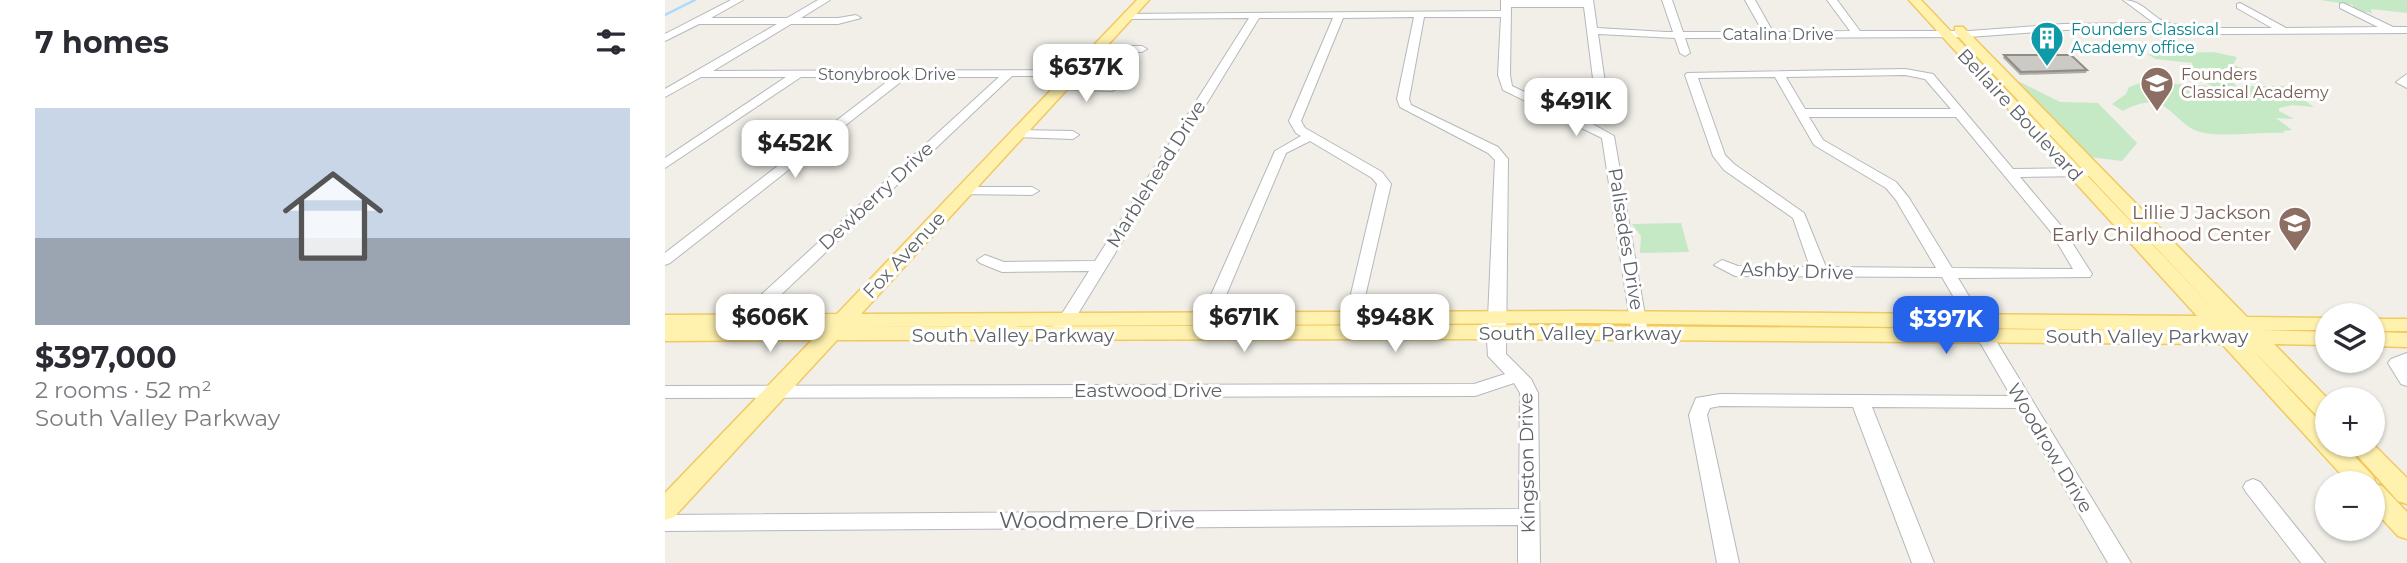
<!DOCTYPE html>
<meta charset="utf-8">
<style>
body{margin:0;font-family:Montserrat,sans-serif;background:#f7f7f7;color:#2b2b33;height:100vh;display:flex;flex-direction:column;font-size:26px;white-space:nowrap}
*{box-sizing:border-box;margin:0}
p{font-size:23px;color:#7c7c81}
.icon{flex:none;width:38px;height:38px;fill:none;stroke:currentColor;stroke-width:2;stroke-linecap:round;stroke-linejoin:round}
.map{position:relative;flex:1;overflow:hidden}
.sheet{display:flex;flex-direction:column;background:#fff;width:665px}
.sheet>*{flex:none}
.controls{position:absolute;left:1650px;top:303px;display:grid;gap:14px}
.controls a{display:grid;place-items:center;width:70px;height:70px;border-radius:50%;background:#fff;box-shadow:0 2px 5px #0004;font-size:35px}
.price{position:absolute;translate:-50% -60px;padding:0 16px;border-radius:14px;background:#fff;color:#222;font-size:23px;line-height:46px;filter:drop-shadow(0 2px 4px #0008)}
.price::after{content:'';position:absolute;left:50%;top:42px;width:21px;height:16px;margin-left:-10px;background:inherit;clip-path:polygon(0 0,100% 0,50% 100%)}
.price.current{background:#2563eb;color:#fff}
ul{padding:0;list-style:none}
li{display:grid;align-content:center;gap:14px;height:371px;padding:0 35px}
li+li{border-top:2px solid #e1e1e2}
li span{display:grid;place-items:center;height:217px;border-radius:0px;color:#555}
li>.icon{margin-inline-start:auto}
span .icon{width:126px;height:126px;fill:#fffc;stroke-width:1}
li b{font-size:30px}
h2{display:flex;justify-content:space-between;align-items:center;height:84px;padding:0 35px;font-size:30px}
main{display:flex;flex:1;min-height:0}
.map>svg:first-child{display:block}
</style>
<main>
<section class="sheet">
<h2>7 homes<svg class="icon" aria-label="filters" viewBox="0 0 24 24"><path d="M4 7h16M4 17h16"/><circle cx="9" cy="7" r="2"/><circle cx="15" cy="17" r="2"/></svg></h2>
<ul>
<li><span style="background:linear-gradient(#c9d6e8 60%,#9aa5b1 0)"><svg class="icon" aria-label="home" viewBox="0 0 24 24"><path d="M3 11l9-7 9 7M6 9v11h12V9"/></svg></span><div><b>$397,000</b><p>2 rooms · 52 m²</p><p>South Valley Parkway</p></div></li>
</ul>
</section>
<div class="map">
<svg width="1742" height="563" viewBox="0 0 1742 563">
<rect width="100%" height="100%" fill="#f1efe8"/>
<path fill="#c5e8c5" d="M1655,0H1742V13L1706,9L1707,13L1689,10L1688,5Z
M1548,52L1572,57L1568,65L1583,70L1579,75L1560,73L1571,86H1619L1649,107L1627,105L1614,108V111L1629,119L1611,118L1627,130L1618,131L1620,133C1594,132 1564,137 1539,133C1506,127 1506,85 1458,111L1447,104L1461,94L1464,87L1478,82L1547,86L1535,80L1528,72L1527,63L1490,59L1483,54Z
M1353,81L1395,102L1433,103L1472,143L1457,161L1424,157Z
M1016,223L1024,252L975,253L976,236L967,224Z"/>
<g fill="none" stroke-linecap="round" stroke-linejoin="round">
<path stroke="#aadaff" stroke-width="2.5" d="M0,15L30,0"/>
<defs>
<path id="minor" d="M66,0H78L46,18H122L153,0H165L136,18H173L191,15L196,18L173,24H126L48,71L409,70L415,73L409,76H347L85,324L79,325L71,320L73,316L334,77H242L5,263L0,265V253L228,77H136L0,168V158L121,77H36L0,97V89L112,24H34L0,41V34Z
M836,0H928L932,28L1001,32H1008L997,0H1007L1018,32H1098L1080,0H1090L1108,32L1185,31L1162,0H1172L1195,31H1304L1398,24L1489,23L1458,0C1480,0 1488,21 1507,24C1539,29 1574,28 1607,28L1572,8V4L1575,3L1621,28L1713,27L1675,8V4L1678,3L1728,27H1742V33L1556,34L1462,28L1398,30L1304,37L1020,38L1025,53L1020,56L1015,53L1010,38L933,34L944,111L926,123L949,136L983,333L975,338L967,333L937,138L838,90L833,75L836,17H759L744,99L746,105L833,147L843,159L841,354L866,379L873,393L875,563H853V525L0,531V515L854,509L855,393L849,383L810,396L0,398V386L809,384L840,374L823,356L822,341L830,160L823,153L735,107L732,99L749,17L678,18L636,121L640,128L717,172L726,184L691,336H679L677,332L712,184L707,178L645,141L621,153L546,331L538,336L530,331L610,151L636,136L631,133L624,121L668,18H594L400,335L394,336L386,331L424,271L337,272L315,263L312,260L320,255L339,262L430,261L584,18L463,19L460,18V14L836,11ZM846,7H919L932,110L916,119L847,86L845,75Z
M432,46H477L482,49L477,52L428,51L427,49Z
M1240,69L1268,74L1348,169L1423,168L1430,172L1423,176L1355,177L1397,227L1427,274L1425,277L1293,278L1466,563H1443L1353,408L1207,407L1269,563H1247L1188,407L1055,406L1045,408L1042,415L1074,563H1052L1024,415L1031,398L1055,394L1346,396L1277,277L1070,276L1049,265L1057,260L1073,266L1145,267L1128,218L1059,170L1048,156L1020,75L1022,73ZM1240,75L1260,79L1286,109H1140L1121,77ZM1110,77L1149,145L1221,188L1231,200L1271,268L1161,267L1139,213L1069,164L1060,155L1033,78ZM1144,117H1291L1386,232L1408,269L1287,268L1244,198L1231,182L1158,140Z
M1742,74V88L1731,82Z
M396,84L447,85L453,88L447,91L392,89L390,87Z
M352,130L408,131L414,135L408,139L348,137V131Z
M299,187H367L374,191L367,195L294,194L292,191L294,188Z
M1742,353V386L1736,384L1723,363L1726,359Z
M1588,479L1595,482L1660,563H1636L1581,492L1578,487L1581,482Z"/>
<path id="major" d="M472,0H484L196,314L919,311L1532,316L1244,0H1256L1556,317L1290,33V27H1298L1582,317L1662,318V330H1595L1662,332V345L1609,344L1663,399L1662,420L1654,418L1582,344L1662,429V444H1678L1708,476L1711,484L1717,486L1742,512V539L1733,536L1708,509V483H1684L1557,344L830,339L172,340L9,517L0,520V493L147,340L0,341V327H159H0V315L172,314ZM919,323L1545,331L830,325L184,327Z
M1708,319H1742V331H1708Z
M1708,332L1742,333V347L1708,346Z
M1682,444H1708L1742,478V504L1733,501Z"/>
</defs>
<use href="#minor" stroke="#b5b8bc" stroke-width="2"/>
<use href="#major" stroke="#f2c960" stroke-width="3"/>
<use href="#minor" fill="#fff" fill-rule="evenodd"/>
<use href="#major" fill="#fff2af" fill-rule="evenodd"/>
</g>
<path fill="#afaea9" d="M1339,55L1422,70L1421,73L1355,75L1338,58Z"/>
<path fill="#cccac5" stroke="#8f8d8a" stroke-width="2" d="M1339,55H1406L1422,70L1356,72Z"/>
<defs>
<symbol id="building-pin" viewBox="-11 -11 22 30"><path d="M0 17L-7.5 6A9.5 9.5 0 1 1 7.5 6Z" fill="#0f9aa8" stroke="#fff"/><path d="M-4-6H4V6H1V3H-1V6H-4ZM-2.5-4.3h1.7v1.8h-1.7ZM.8-4.3h1.7v1.8H.8ZM-2.5-1h1.7V.8h-1.7ZM.8-1h1.7V.8H.8Z" fill="#fff"/></symbol>
<symbol id="school-pin" viewBox="-11 -11 22 30"><path d="M0 17L-7.5 6A9.5 9.5 0 1 1 7.5 6Z" fill="#8d6e63" stroke="#fff"/><path d="M0-5L7-2L0 1L-7-2ZM-4 1L0 2.5L4 1V4Q0 6-4 4Z" fill="#fff"/></symbol>
</defs>
<g fill-rule="evenodd">
<use href="#building-pin" x="1363" y="19" width="38" height="52"/>
<use href="#school-pin" x="1473" y="64" width="38" height="52"/>
<use href="#school-pin" x="1611" y="204" width="38" height="52"/>
</g>
<g text-anchor="middle" dominant-baseline="central" stroke-width="6" stroke-linejoin="round" paint-order="stroke">
<g font-size="16" fill="#0d838f" stroke="#fff" text-anchor="start">
<text x="1406" y="29">Founders Classical<tspan x="1406" dy="18">Academy office</tspan></text>
</g>
<g font-size="16" fill="#5f6368" stroke="#fff">
<text x="1113" y="34">Catalina Drive</text>
<text x="222" y="74">Stonybrook Drive</text>
</g>
<g font-size="16" fill="#785e54" stroke="#fff" text-anchor="start">
<text x="1516" y="74">Founders<tspan x="1516" dy="18">Classical Academy</tspan></text>
</g>
<g font-size="19" fill="#5f6368" stroke="#fff">
<text transform="translate(1355 115) rotate(47)">Bellaire Boulevard</text>
<text transform="translate(491 174) rotate(-58)">Marblehead Drive</text>
<text transform="translate(211 196) rotate(-43)">Dewberry Drive</text>
<text transform="translate(961 239) rotate(81)">Palisades Drive</text>
<text transform="translate(239 255) rotate(-47)">Fox Avenue</text>
<text transform="translate(1132 271) rotate(2)">Ashby Drive</text>
<text x="915" y="333">South Valley Parkway</text>
<text x="348" y="335">South Valley Parkway</text>
<text x="1482" y="336">South Valley Parkway</text>
<text x="483" y="390">Eastwood Drive</text>
<text transform="translate(1385 448) rotate(59)">Woodrow Drive</text>
<text transform="translate(862 463) rotate(-91)">Kingston Drive</text>
</g>
<g font-size="19" fill="#785e54" stroke="#fff" text-anchor="end">
<text x="1606" y="212">Lillie J Jackson<tspan x="1606" dy="22">Early Childhood Center</tspan></text>
</g>
<g font-size="23" fill="#5f6368" stroke="#fff">
<text x="432" y="520">Woodmere Drive</text>
</g>
</g>
</svg>
<div class="controls">
<a><svg class="icon" aria-label="layers" viewBox="0 0 24 24"><path d="M12 4l9 5-9 5-9-5zM3 14l9 5 9-5"/></svg></a>
<a>+</a>
<a>−</a>
</div>
<b class="price" style="left:421px;top:104px">$637K</b>
<b class="price" style="left:911px;top:138px">$491K</b>
<b class="price" style="left:130px;top:180px">$452K</b>
<b class="price" style="left:105px;top:354px">$606K</b>
<b class="price" style="left:579px;top:354px">$671K</b>
<b class="price" style="left:730px;top:354px">$948K</b>
<b class="price current" style="left:1281px;top:356px">$397K</b>
</div>
</main>
